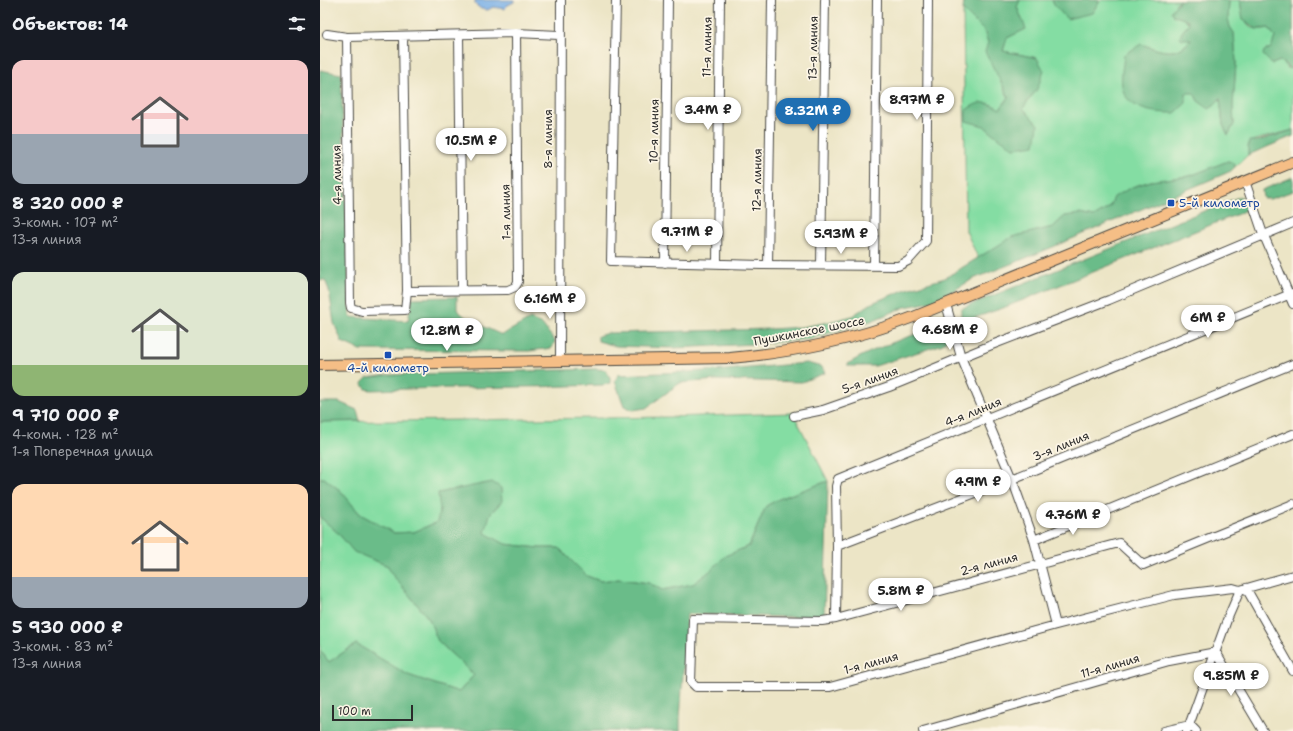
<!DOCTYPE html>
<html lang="ru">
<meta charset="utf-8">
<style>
body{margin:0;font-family:"Shantell Sans",sans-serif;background:#20242c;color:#f1f3f6;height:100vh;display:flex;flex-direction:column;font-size:15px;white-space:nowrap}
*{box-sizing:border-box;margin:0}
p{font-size:13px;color:#9ea1a6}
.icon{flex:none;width:22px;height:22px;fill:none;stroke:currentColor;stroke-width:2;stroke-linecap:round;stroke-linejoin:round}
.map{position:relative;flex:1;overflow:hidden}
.sheet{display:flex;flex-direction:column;background:#171b24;width:320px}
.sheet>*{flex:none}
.scale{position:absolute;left:12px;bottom:10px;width:81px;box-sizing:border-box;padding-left:4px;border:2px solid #2b2b2b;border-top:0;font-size:11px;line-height:14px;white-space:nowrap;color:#2b2b2b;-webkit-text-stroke:3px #fcf5e5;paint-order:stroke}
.price{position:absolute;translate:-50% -34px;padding:0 9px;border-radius:14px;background:#fff;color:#222;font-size:13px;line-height:26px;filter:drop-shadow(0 1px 2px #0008)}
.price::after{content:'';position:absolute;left:50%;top:24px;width:12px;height:9px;margin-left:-6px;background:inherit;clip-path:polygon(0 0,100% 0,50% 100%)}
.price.selected{background:#1f6fb2;color:#fff}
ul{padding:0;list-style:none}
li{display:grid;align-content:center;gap:8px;height:212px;padding:0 12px}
li span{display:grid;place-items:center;height:124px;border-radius:12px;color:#555}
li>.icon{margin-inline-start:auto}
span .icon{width:72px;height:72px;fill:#fffc;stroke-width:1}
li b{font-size:17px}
h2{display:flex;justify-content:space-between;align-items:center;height:48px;padding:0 12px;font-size:17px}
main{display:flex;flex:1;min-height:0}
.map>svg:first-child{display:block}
</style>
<main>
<section class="sheet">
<h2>Объектов: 14<svg class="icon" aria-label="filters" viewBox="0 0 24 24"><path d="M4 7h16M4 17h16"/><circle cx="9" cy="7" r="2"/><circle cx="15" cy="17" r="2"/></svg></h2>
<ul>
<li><span style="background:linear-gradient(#f6c9c9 60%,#9aa5b1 0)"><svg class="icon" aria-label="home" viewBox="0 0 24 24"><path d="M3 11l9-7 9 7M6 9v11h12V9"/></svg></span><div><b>8 320 000 ₽</b><p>3-комн. · 107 m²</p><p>13-я линия</p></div></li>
<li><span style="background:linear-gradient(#dfe7d0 75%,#8fb573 0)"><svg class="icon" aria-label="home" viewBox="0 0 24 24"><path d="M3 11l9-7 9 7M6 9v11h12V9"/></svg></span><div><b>9 710 000 ₽</b><p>4-комн. · 128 m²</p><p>1-я Поперечная улица</p></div></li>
<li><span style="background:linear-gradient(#ffd9b3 75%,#9aa5b1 0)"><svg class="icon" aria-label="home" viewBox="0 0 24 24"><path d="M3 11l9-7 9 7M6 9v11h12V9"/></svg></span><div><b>5 930 000 ₽</b><p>3-комн. · 83 m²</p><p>13-я линия</p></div></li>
</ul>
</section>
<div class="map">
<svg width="973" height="731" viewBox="0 0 973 731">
<rect width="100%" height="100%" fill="#fcf5e5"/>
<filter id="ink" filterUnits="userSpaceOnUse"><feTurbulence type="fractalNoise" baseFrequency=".025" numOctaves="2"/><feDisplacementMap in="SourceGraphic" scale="8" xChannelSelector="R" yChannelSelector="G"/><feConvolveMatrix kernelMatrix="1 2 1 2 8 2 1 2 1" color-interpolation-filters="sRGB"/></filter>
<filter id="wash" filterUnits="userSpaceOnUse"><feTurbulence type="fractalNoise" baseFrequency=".012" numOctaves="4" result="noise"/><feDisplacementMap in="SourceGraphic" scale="16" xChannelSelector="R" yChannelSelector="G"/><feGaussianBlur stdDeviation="0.9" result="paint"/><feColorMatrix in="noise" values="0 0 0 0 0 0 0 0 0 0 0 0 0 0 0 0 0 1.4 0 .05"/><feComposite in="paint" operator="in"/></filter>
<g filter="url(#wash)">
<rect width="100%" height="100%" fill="#ece5c6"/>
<path fill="#84dda3" stroke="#588467" d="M700,0H732L734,5L772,13L780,0H860L855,4L869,24L862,32L871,39C857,58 841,51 821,44L866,93L874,92L878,101L900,98L903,125L909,134L914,124L913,106L916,63L914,33L910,27L908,19L909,0H920C922,17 926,34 949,28L955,37L953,45L948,50L952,64L960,61L969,69L973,67V130L931,141L928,146V155L915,167L914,163L908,161L870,176L831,181L812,187L790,207L774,217L760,214L745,216L733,227L692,237L658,258L646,231L643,10L664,31L684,89L689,98L680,109L668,103L664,126L672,133L718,125L703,108L717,89V58L683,51L687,38L705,29L697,6Z
M473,413L508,481L459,499L446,506L429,546L405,556L390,571L373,584L342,590L329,583L300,579L280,581L267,576L239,548H219L185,544L164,533L170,514L182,501L138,490L127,491L117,522L94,532L74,533L40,514L21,491L4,478H0V422L350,417Z
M0,517L18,533L35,552L68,566L71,573L109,619L118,641L154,675L139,692L88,675L36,644L9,662L0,650Z"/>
<path fill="#6bbc89" stroke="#4b745a" d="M644,0H700L697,7L706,29L687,38L683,51L717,58L724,71L717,89L703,108L718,125L715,145L694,148L672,133L664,126L646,121V110C661,100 664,101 680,109L689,97L665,52L668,42L664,31L643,10Z
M732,0H780L772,13L747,19L734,5Z
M860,0H909L908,19L910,27L914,33L916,63L913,106L914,124L908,135L903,125L900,98L894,106L889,109L878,101L874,93H866V103L855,113C838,113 813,112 804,93C799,83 803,67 804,55L821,44C840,51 858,58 871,39H862L860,37L862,32L869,24L868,20L854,16L851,11Z
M920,0H973V67L971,69L960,61L952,64L943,55L944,51L951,48L955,37L949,28L937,29L923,20Z
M0,70L21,74L30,317L88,321L92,298L137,297V310L149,320L182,335L210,319L222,324L235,341L232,348L209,351L40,350L22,342L14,323L9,290L5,280H0Z
M973,130V136L928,155L929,141H938Z
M908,161L914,163L915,167L911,171L721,252L653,279L616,301L585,307L551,321L488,339L434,344L355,348L296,346L278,341V336L288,333L451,329L482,327L509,322L532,316L552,303L584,290L625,278L692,237L733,227L745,216L760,214L774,217L790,207L794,197L812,187L831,181L870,176Z
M973,177V191L950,199L943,198L942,190Z
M919,197H922L927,203V209L918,214L683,308L648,320L641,318V309L647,306Z
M624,325L627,331L626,340L623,344L555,366H528V364C550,349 598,333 624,325Z
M487,363L502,367L505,373L482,382L396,380L360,383L326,408L313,410L304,406L295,381L298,375L407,370Z
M277,369L286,370L290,378V383L284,385C206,388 129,387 51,390L46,389L42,383L47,378L68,375Z
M0,402H19L37,410L40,421L0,422Z
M0,478H4L21,491L40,514L74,533L94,532L117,522L120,510L118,493L172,482L181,488L182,501L170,514L165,533L185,544L219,548H239L267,576L280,581L300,579L329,583L342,590L373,584L390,571L405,556L429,546L446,506L459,499L508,481L504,618L367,614L360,718V731H0V650L9,662L36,644L88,675L139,692L154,675L118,641L109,619L71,573L68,566L34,552L18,533L0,517Z"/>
<path fill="#78afe7" stroke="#526d89" d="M155,0H194V2L186,6L185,9L173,7L168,10L161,9L155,4Z"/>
</g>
<g filter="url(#ink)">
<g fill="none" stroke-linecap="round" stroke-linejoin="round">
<defs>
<path id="minor" d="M296,0L291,261L442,265L578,266L588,261L606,241L608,0
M7,34L27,37L196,33L239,35
M139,35L142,290
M27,37L30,303L31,308L42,311L85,310L87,291L83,36
M925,181L942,231L973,304
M345,263L348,0
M397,263L400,0
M501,264L505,0
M448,265L452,0
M554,266L557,0
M87,291L188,290L195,287L198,282L196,33
M626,304L641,357L692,479L714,540L736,625
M240,361L241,0
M474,416L503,410L569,387L669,346L789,300L973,223
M973,504L823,565L799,543L516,619L502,621L373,619L371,682L376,687H510L736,625L854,595L913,588L920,590L973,575
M714,540L973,434
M517,546L692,479L973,364
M926,588L973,671
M516,619L517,546L516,486L518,479L973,293
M603,731L849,661L896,652L943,731
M844,731L870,725L876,731
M867,731L907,620L920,590"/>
<path id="major" d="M0,365L410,358C476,352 534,340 596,316L973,162"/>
</defs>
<use href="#minor" stroke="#484742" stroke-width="10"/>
<use href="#major" stroke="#484742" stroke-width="12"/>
<use href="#minor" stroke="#fff" stroke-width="8"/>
<use href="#major" stroke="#f5be86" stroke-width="10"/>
</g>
</g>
<g fill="#1a4fb4" stroke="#fcf5e5" stroke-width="1.5">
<rect x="847" y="199" width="8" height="8" rx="2"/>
<rect x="64" y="351" width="8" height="8" rx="2"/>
</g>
<g text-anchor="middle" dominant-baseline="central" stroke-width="3.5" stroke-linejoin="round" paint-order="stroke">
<g font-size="12" fill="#2b2b2b" stroke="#fcf5e5">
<text transform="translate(387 47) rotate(-89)">11-я линия</text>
<text transform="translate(493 48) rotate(-89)">13-я линия</text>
<text transform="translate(334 131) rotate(-89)">10-я линия</text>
<text transform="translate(228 139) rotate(-90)">8-я линия</text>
<text transform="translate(17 175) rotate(-91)">4-я линия</text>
<text transform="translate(437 180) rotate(-89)">12-я линия</text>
<text transform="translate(186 212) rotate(-91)">1-я линия</text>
<text transform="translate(489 331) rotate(-11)">Пушкинское шоссе</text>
<text transform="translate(550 380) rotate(-20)">5-я линия</text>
<text transform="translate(653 412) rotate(-22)">4-я линия</text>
<text transform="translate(741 446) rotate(-22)">3-я линия</text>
<text transform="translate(669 564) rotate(-15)">2-я линия</text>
<text transform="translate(551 663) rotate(-15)">1-я линия</text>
<text transform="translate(790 666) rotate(-16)">11-я линия</text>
</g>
<g font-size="12" fill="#164399" stroke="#fcf5e5" text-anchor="start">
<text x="859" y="203">5-й километр</text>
<text x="68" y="368" text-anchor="middle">4-й километр</text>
</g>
</g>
</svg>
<div class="scale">100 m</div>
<b class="price" style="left:597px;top:121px">8.97M ₽</b>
<b class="price" style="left:388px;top:131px">3.4M ₽</b>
<b class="price selected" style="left:493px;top:132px">8.32M ₽</b>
<b class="price" style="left:151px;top:162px">10.5M ₽</b>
<b class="price" style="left:367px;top:253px">9.71M ₽</b>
<b class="price" style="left:521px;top:255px">5.93M ₽</b>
<b class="price" style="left:230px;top:320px">6.16M ₽</b>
<b class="price" style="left:888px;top:339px">6M ₽</b>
<b class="price" style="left:630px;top:351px">4.68M ₽</b>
<b class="price" style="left:127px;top:352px">12.8M ₽</b>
<b class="price" style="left:658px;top:503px">4.9M ₽</b>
<b class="price" style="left:753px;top:536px">4.76M ₽</b>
<b class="price" style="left:581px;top:612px">5.8M ₽</b>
<b class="price" style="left:911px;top:697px">9.85M ₽</b>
</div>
</main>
